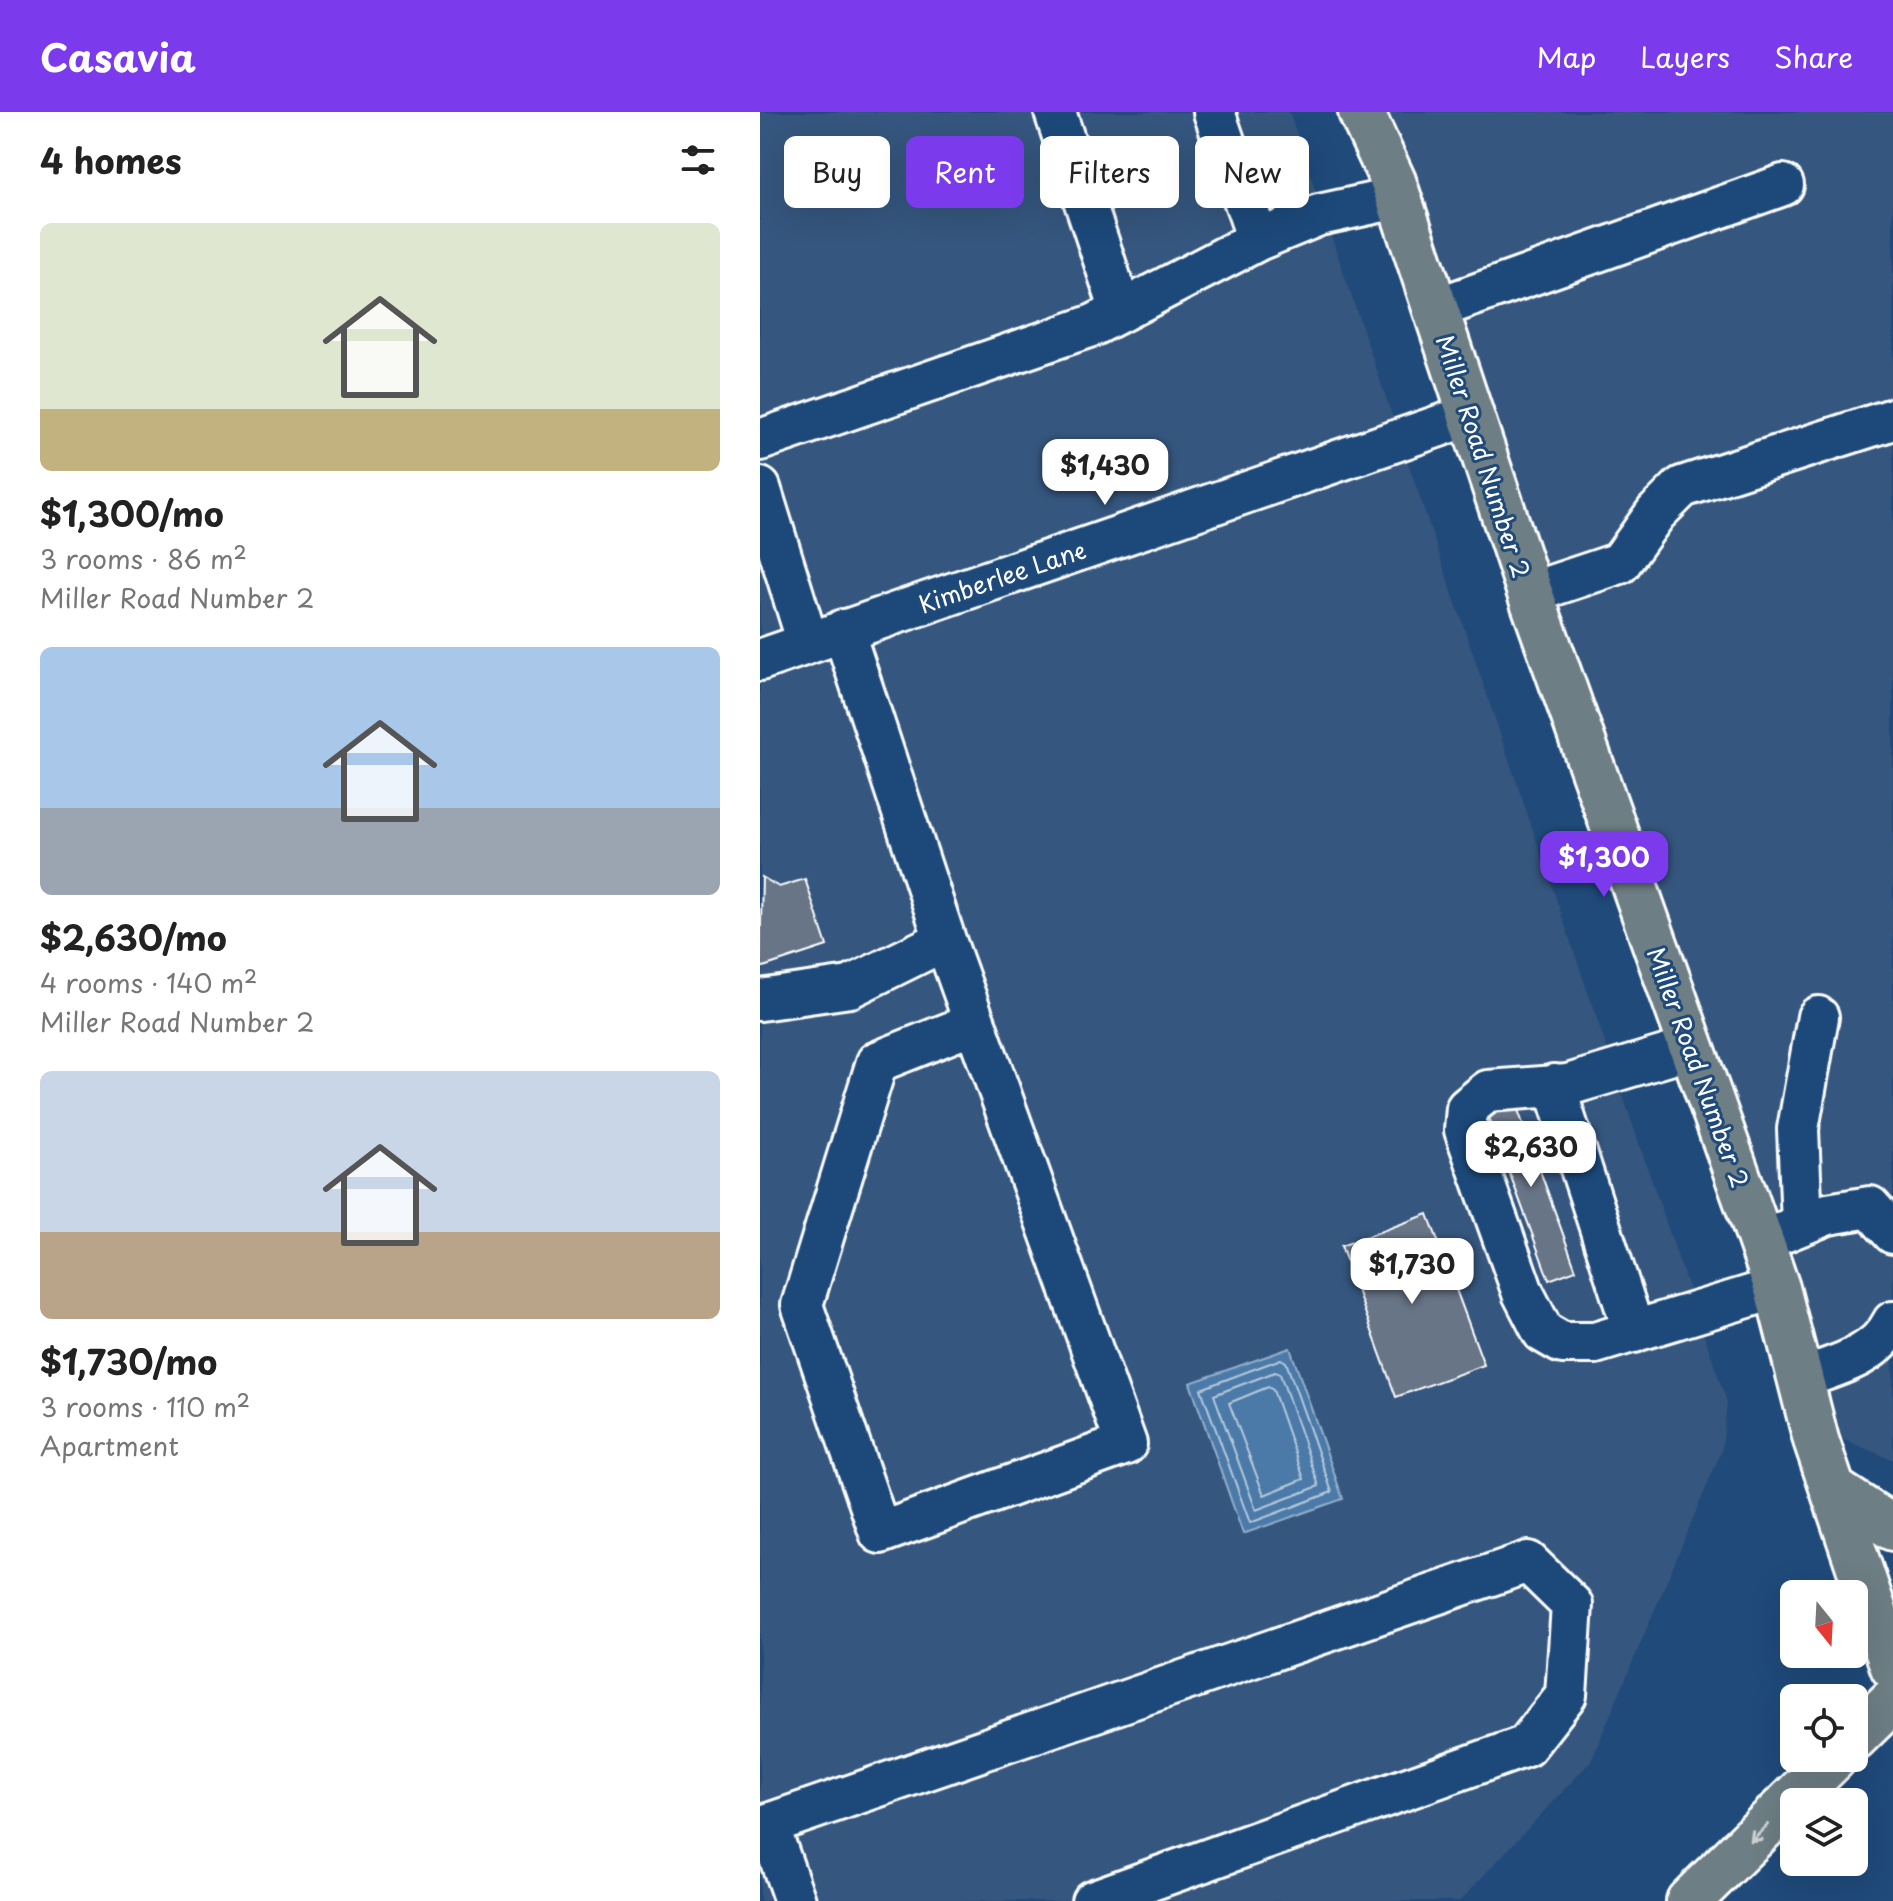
<!DOCTYPE html>
<meta charset="utf-8">
<style>
body{margin:0;font-family:"Playpen Sans",sans-serif;background:#f6f6f6;color:#222;height:100vh;display:flex;flex-direction:column;font-size:30px;white-space:nowrap}
*{box-sizing:border-box;margin:0}
p{font-size:26px;color:#767676}
.icon{flex:none;width:44px;height:44px;fill:none;stroke:currentColor;stroke-width:2;stroke-linecap:round;stroke-linejoin:round}
.map{position:relative;flex:1;overflow:hidden}
.details{display:flex;flex-direction:column;background:#fff;width:760px}
.details>*{flex:none}
.hud{position:absolute;left:24px;top:24px;width:760px;height:72px;display:flex;gap:16px}
.needle{width:52px;rotate:162deg}
.buttons{position:absolute;left:1020px;top:1468px;display:grid;gap:16px}
.buttons a{display:grid;place-items:center;width:88px;height:88px;border-radius:12px;background:#fff;box-shadow:0 8px 32px #0002;font-size:40px}
.price{position:absolute;translate:-50% -68px;padding:0 18px;border-radius:16px;background:#fff;color:#222;font-size:26px;line-height:52px;filter:drop-shadow(0 2px 4px #0008)}
.price::after{content:'';position:absolute;left:50%;top:48px;width:24px;height:18px;margin-left:-12px;background:inherit;clip-path:polygon(0 0,100% 0,50% 100%)}
.price.current{background:#7c3aed;color:#fff}
ul{padding:0;list-style:none}
li{display:grid;align-content:center;gap:16px;height:424px;padding:0 40px}
li span{display:grid;place-items:center;height:248px;border-radius:12px;color:#555}
li>.icon{margin-inline-start:auto}
span .icon{width:144px;height:144px;fill:#fffc;stroke-width:1}
li b{font-size:34px}
h2{display:flex;justify-content:space-between;align-items:center;height:96px;padding:0 40px;font-size:34px}
.tag{padding:0 28px;border-radius:12px;background:#fff;box-shadow:0 8px 32px #0002;font-size:28px;line-height:72px}
.tag.current{background:#7c3aed;color:#fff}
header{display:flex;align-items:center;gap:48px;box-sizing:border-box;height:112px;padding:0 40px;background:#7c3aed;color:#fff}
header strong{font-size:38px}
nav{display:flex;gap:44px;margin-inline-start:auto;font-size:28px}
main{display:flex;flex:1;min-height:0}
.map>svg:first-child{display:block}
</style>
<header>
<strong>Casavia</strong>
<nav><a>Map</a><a>Layers</a><a>Share</a></nav>
</header>
<main>
<section class="details">
<h2>4 homes<svg class="icon" aria-label="filters" viewBox="0 0 24 24"><path d="M4 7h16M4 17h16"/><circle cx="9" cy="7" r="2"/><circle cx="15" cy="17" r="2"/></svg></h2>
<ul>
<li><span style="background:linear-gradient(#dfe7d0 75%,#c2b280 0)"><svg class="icon" aria-label="home" viewBox="0 0 24 24"><path d="M3 11l9-7 9 7M6 9v11h12V9"/></svg></span><div><b>$1,300/mo</b><p>3 rooms · 86 m²</p><p>Miller Road Number 2</p></div></li>
<li><span style="background:linear-gradient(#a9c7e8 65%,#9aa5b1 0)"><svg class="icon" aria-label="home" viewBox="0 0 24 24"><path d="M3 11l9-7 9 7M6 9v11h12V9"/></svg></span><div><b>$2,630/mo</b><p>4 rooms · 140 m²</p><p>Miller Road Number 2</p></div></li>
<li><span style="background:linear-gradient(#c9d6e8 65%,#b9a48a 0)"><svg class="icon" aria-label="home" viewBox="0 0 24 24"><path d="M3 11l9-7 9 7M6 9v11h12V9"/></svg></span><div><b>$1,730/mo</b><p>3 rooms · 110 m²</p><p>Apartment</p></div></li>
</ul>
</section>
<div class="map">
<svg width="1133" height="1789" viewBox="0 0 1133 1789">
<rect width="100%" height="100%" fill="#1f4a7a"/>
<filter id="ink" filterUnits="userSpaceOnUse"><feTurbulence type="fractalNoise" baseFrequency=".0125" numOctaves="2"/><feDisplacementMap in="SourceGraphic" scale="16" xChannelSelector="R" yChannelSelector="G"/><feConvolveMatrix kernelMatrix="1 2 1 2 8 2 1 2 1" color-interpolation-filters="sRGB"/></filter>
<g filter="url(#ink)">
<path fill="#35577e" d="M0,0H529L967,1290L962,1338L831,1649L700,1789H0Z
M626,0H1133V1348L1080,1326Z"/>
<path fill="#4c7aa8" stroke="#94afcb" stroke-width="2" d="M530,1236L583,1387L483,1422L430,1271Z"/>
<g fill="none" stroke-linecap="round" stroke-linejoin="round">
<path stroke="#b7cadc" stroke-width="2" d="M521,1247L526,1250L572,1380L490,1411L441,1277Z
M515,1260L520,1262L559,1374L496,1398L454,1283Z
M508,1275L513,1278L544,1367L504,1383L469,1291Z"/>
</g>
<path fill="#677487" stroke="#fff" stroke-width="2" d="M2,765L19,775L45,767L67,834L0,856Z
M754,987L816,1158L789,1168L726,997Z
M668,1102L724,1253L636,1285L581,1134Z"/>
<g fill="none" stroke-linecap="round" stroke-linejoin="round">
<defs>
<path id="minor" d="M295,0L361,199
M454,0L498,128
M675,197L1023,73
M0,328L334,213L498,128L559,103L637,86
M0,376L48,531
M770,481L860,451L896,401L922,375L1133,307
M0,548L711,303
M185,828L366,1332L120,1421L42,1193L117,950L215,911
M0,888L90,875L185,828L83,518
M932,936L808,973L728,979L707,996L705,1018L763,1181L783,1220L802,1231H835L1017,1176
M794,973L874,1220
M1042,1112L1038,1017L1058,905
M1021,1121L1068,1102L1110,1095L1133,1121
M1041,1266C1075,1254 1116,1245 1133,1210
M8,1712L35,1789
M0,1715L768,1450L812,1493L806,1583L766,1634L332,1789"/>
<path id="major" d="M601,0L633,69L770,481L994,1110L1017,1176L1056,1328L1133,1555"/>
<path id="highway" d="M1077,1380L1133,1416
M1094,1626L1133,1588
M929,1789L1074,1646"/>
</defs>
<use href="#minor" stroke="#fff" stroke-width="46"/>
<use href="#major" stroke="#fff" stroke-width="50"/>
<use href="#highway" stroke="#fff" stroke-width="50"/>
<use href="#minor" stroke="#1f4a7a" stroke-width="40"/>
<use href="#major" stroke="#6d7e84" stroke-width="44"/>
<use href="#highway" stroke="#6d7e84" stroke-width="44"/>
</g>
<defs><path id="oneway-shaft" d="M-6 0H5M1.5-3L5.5 0L1.5 3" fill="none" stroke-width="1.6" stroke-linecap="round" stroke-linejoin="round" transform="scale(2)"/></defs>
<use stroke="#ccd2d4" href="#oneway-shaft" transform="translate(999 1721) rotate(135)"/>
</g>
<g text-anchor="middle" dominant-baseline="central" stroke-width="6" stroke-linejoin="round" paint-order="stroke">
<g font-size="24" fill="#fff" stroke="#1f4a7a">
<text transform="translate(724 344) rotate(72)">Miller Road Number 2</text>
<text transform="translate(242 464) rotate(-19)">Kimberlee Lane</text>
<text transform="translate(939 955) rotate(70)">Miller Road Number 2</text>
</g>
</g>
</svg>
<div class="buttons">
<a><svg class="needle" viewBox="-14 -14 28 28"><path d="M0-13l5 13h-10z" fill="#e53935"/><path d="M0 13l5-13h-10z" fill="#767676"/></svg></a>
<a><svg class="icon" aria-label="locate" viewBox="0 0 24 24"><circle cx="12" cy="12" r="6"/><path d="M12 2v4M12 18v4M2 12h4M18 12h4"/></svg></a>
<a><svg class="icon" aria-label="layers" viewBox="0 0 24 24"><path d="M12 4l9 5-9 5-9-5zM3 14l9 5 9-5"/></svg></a>
</div>
<b class="price" style="left:345px;top:395px">$1,430</b>
<b class="price current" style="left:844px;top:787px">$1,300</b>
<b class="price" style="left:771px;top:1077px">$2,630</b>
<b class="price" style="left:652px;top:1194px">$1,730</b>
<div class="hud">
<a class="tag">Buy</a>
<a class="tag current">Rent</a>
<a class="tag">Filters</a>
<a class="tag">New</a>
</div>
</div>
</main>
